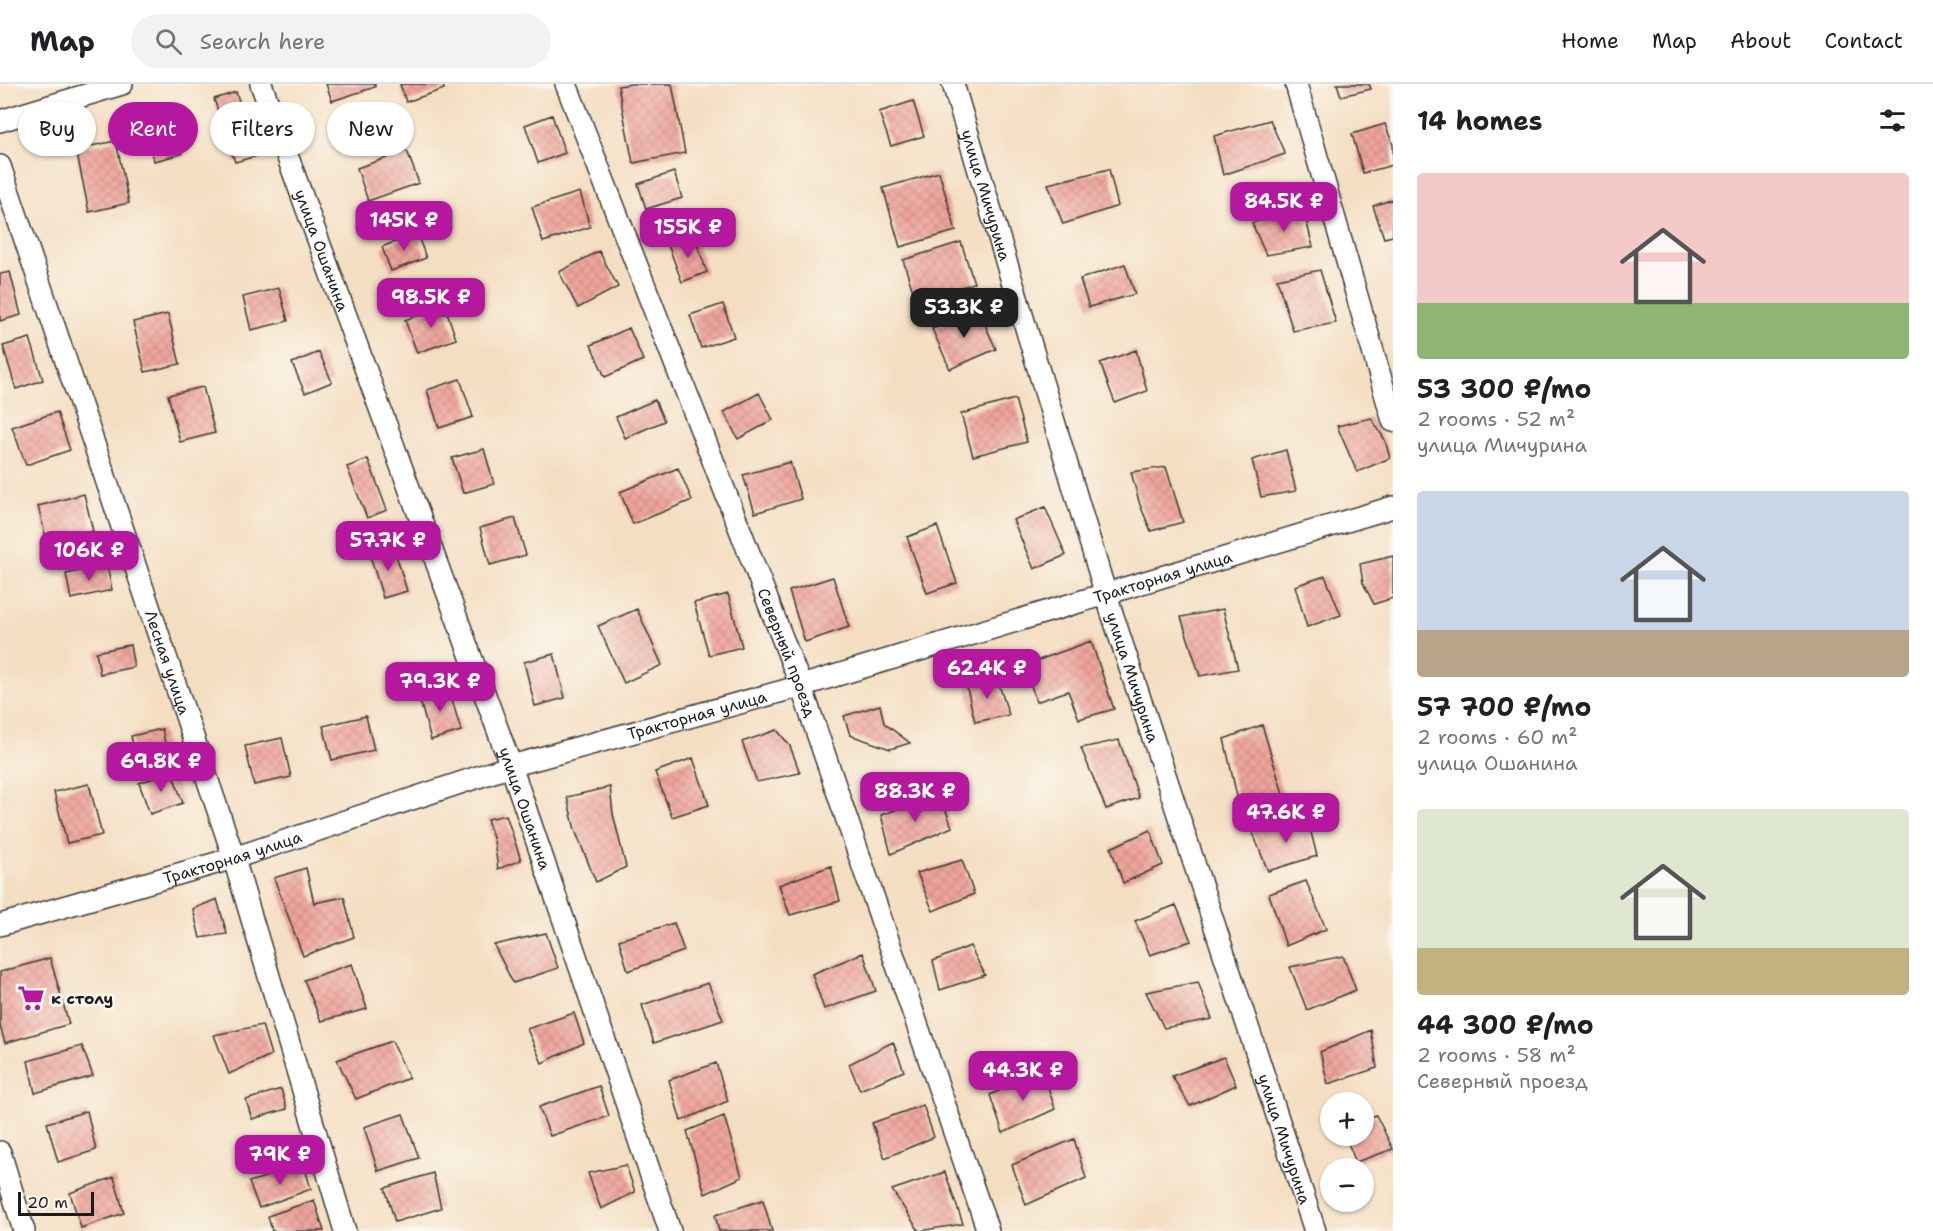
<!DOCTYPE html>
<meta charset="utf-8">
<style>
body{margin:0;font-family:"Shantell Sans",sans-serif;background:#f2f2f2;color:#202124;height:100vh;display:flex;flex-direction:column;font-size:22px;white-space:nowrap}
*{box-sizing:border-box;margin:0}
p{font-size:20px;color:#757577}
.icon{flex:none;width:33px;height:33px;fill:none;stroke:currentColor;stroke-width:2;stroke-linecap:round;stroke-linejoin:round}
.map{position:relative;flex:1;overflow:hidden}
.drawer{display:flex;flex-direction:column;background:#fff;width:540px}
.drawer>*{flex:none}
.top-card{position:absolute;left:18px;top:18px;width:570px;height:54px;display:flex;gap:12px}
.buttons{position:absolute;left:1320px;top:1008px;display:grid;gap:12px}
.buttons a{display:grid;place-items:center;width:54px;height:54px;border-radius:50%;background:#fff;box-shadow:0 2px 4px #0004;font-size:30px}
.scale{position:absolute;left:18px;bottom:15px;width:76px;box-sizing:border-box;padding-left:6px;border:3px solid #1c1c1c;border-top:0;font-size:16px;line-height:21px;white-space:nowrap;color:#1c1c1c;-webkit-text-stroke:4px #fbf7ec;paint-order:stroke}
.price{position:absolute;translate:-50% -51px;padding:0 14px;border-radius:12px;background:#b5179e;color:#fff;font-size:20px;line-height:39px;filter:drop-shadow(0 2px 3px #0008)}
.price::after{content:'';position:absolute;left:50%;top:36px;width:18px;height:14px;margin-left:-9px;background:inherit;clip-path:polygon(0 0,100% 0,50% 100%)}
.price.current{background:#222;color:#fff}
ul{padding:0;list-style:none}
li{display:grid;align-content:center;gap:12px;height:318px;padding:0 24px}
li span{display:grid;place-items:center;height:186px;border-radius:6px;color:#555}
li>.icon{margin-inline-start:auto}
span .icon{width:108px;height:108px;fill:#fffc;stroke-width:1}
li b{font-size:26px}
h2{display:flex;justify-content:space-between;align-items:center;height:72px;padding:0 24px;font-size:26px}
.pill{padding:0 21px;border-radius:27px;background:#fff;box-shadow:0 2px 4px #0004;font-size:21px;line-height:54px}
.pill.current{background:#b5179e;color:#fff}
header{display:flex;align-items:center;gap:36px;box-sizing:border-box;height:84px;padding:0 30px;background:#fff;border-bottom:2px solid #e0e0e0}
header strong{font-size:28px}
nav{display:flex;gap:33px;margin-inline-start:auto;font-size:21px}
.search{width:420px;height:54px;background:#f2f2f2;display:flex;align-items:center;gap:15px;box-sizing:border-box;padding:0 21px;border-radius:33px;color:#757577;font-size:22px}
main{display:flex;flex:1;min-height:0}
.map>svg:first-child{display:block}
</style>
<header>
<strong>Map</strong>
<div class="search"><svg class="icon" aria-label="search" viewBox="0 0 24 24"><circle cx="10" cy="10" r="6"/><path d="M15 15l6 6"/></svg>Search here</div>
<nav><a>Home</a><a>Map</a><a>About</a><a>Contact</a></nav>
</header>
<main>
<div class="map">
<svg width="1393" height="1147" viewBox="0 0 1393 1147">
<defs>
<pattern id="building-cross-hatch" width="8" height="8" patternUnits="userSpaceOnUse" patternTransform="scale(1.5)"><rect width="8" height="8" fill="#eea49b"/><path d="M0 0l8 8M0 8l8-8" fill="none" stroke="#cc8d85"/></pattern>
</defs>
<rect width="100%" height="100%" fill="#fbf7ec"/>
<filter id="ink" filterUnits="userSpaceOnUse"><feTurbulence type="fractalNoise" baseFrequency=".0167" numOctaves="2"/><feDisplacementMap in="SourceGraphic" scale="12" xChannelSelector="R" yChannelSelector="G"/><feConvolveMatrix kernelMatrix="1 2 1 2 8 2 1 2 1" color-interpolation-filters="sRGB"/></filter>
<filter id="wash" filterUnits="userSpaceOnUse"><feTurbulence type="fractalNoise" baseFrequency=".008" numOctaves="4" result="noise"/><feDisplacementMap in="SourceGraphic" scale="24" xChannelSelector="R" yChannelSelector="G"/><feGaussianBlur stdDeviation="1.35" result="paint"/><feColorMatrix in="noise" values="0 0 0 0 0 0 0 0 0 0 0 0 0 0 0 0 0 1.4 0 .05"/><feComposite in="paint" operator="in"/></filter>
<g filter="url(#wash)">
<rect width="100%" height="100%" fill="#f4dec2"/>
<g id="blocks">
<path fill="url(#building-cross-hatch)" d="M326,0H375V3L332,17Z
M400,0H443L444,5L406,18Z
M631,0H672L685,69L633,79L618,2Z
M1337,0H1369L1371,5L1341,12Z
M236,8L257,72L235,78L214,15Z
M913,17L924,52L891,62L879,28Z
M552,31L565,69L538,79L525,41Z
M174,36L182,70L154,77L146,43Z
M1270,36L1285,70L1223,91L1214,52Z
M1385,40L1393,61V81L1363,89L1352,50Z
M116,57L129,119L89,128L76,65Z
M407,67L419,99L368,117L357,84Z
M1109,85L1118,122L1063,140L1048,100Z
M674,88L682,114L646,125L638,100Z
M939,88L956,147L900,163L883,104Z
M580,108L590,143L543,158L532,123Z
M1393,115V152L1384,154L1373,122Z
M1303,124L1313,163L1266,171L1252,139Z
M417,149L426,174L391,187L382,163Z
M694,152L707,188L682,198L668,161Z
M961,158L974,199L916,217L903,176Z
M599,167L618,203L578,224L559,188Z
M1125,180L1135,210L1089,223L1080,195Z
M1320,186L1336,239L1293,247L1277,195Z
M10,188L21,231L0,237V190Z
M279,204L288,237L251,246L243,213Z
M723,220L734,253L701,264L690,231Z
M445,222L456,255L417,269L405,236Z
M978,225L996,265L950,285L932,245Z
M168,230L180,280L145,288L133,238Z
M629,244L643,276L605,293L591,261Z
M30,254L43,296L16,305L3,262Z
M1136,266L1147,307L1115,319L1100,279Z
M319,268L332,298L305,309L292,279Z
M460,295L473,333L439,344L427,306Z
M203,303L215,349L180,358L168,311Z
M759,309L773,336L738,355L724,328Z
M1015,315L1027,358L973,372L961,330Z
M655,316L664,337L625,354L616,333Z
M57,328L70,366L26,381L12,343Z
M1371,334L1385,356L1390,374L1357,388L1337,342Z
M484,365L494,400L463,409L452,374Z
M1286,366L1296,407L1261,413L1252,376Z
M368,375L387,426L367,434L347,383Z
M790,378L801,415L755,429L743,391Z
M1166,383L1183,438L1151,447L1140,421L1131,388Z
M678,384L692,416L633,440L620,408Z
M84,410L93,447L47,458L38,422Z
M1045,423L1066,471L1034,485L1013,436Z
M515,434L526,471L490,481L480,444Z
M937,442L957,499L927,509L907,453Z
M393,461L407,507L383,514L369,468Z
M1393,472V514L1374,520L1363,499L1360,480Z
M107,481L112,506L71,515L66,490Z
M1325,492L1341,531L1307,543L1295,502Z
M833,493L849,543L805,558L789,507Z
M728,510L742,563L709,571L694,519Z
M637,525L662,581L624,599L598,542Z
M1223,525L1238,585L1200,592L1181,533Z
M1091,557L1114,625L1079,635L1068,607L1036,618L1025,581Z
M130,561L134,583L100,590L96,568Z
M554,570L565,614L535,622L524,578Z
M996,592L1009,631L975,638L966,600Z
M448,601L461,647L431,656L418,610Z
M880,621L884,639L910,659L890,665L850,651L844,632Z
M366,632L374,666L332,676L323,642Z
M1262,641L1283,710L1239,721L1224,655Z
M162,645L169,677L138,684L131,652Z
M777,646L790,662L800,689L757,698L742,658Z
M282,654L291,693L254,701L245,662Z
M1119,656L1139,714L1106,725L1081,664Z
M693,674L709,721L672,733L655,688Z
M172,688L183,719L150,730L139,699Z
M89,700L102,751L67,759L54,708Z
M610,703L613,730L626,783L596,798L575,746L567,713Z
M940,710L952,743L891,770L881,731Z
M506,731L521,776L498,785L494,757L487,735Z
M1308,736L1317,772L1268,787L1252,747Z
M1150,746L1163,781L1123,799L1111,764Z
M962,776L974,810L933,827L917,789Z
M831,782L840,817L790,831L779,801Z
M306,784L314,819L344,813L354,853L303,872L274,794Z
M1306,797L1326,845L1286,862L1269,810Z
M217,815L227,850L200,854L193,825Z
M1176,821L1191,857L1150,871L1135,837Z
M674,839L684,867L628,887L619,856Z
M546,849L558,884L513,899L494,861Z
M970,862L985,891L940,906L933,877Z
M863,869L876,907L824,925L812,890Z
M1343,872L1356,906L1307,926L1290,883Z
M50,874L69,940L5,959L0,942V888Z
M352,880L367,925L321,937L304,896Z
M1198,898L1212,935L1164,944L1146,908Z
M708,899L723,936L654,959L642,921Z
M574,929L584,959L542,979L527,945Z
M262,941L271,971L229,990L214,951Z
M1371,946L1377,984L1328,1000L1320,968Z
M392,957L409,994L356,1015L337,976Z
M893,958L904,987L860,1006L849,980Z
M82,962L93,992L35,1009L28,977Z
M1224,973L1236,1001L1190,1022L1172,992Z
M716,979L728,1017L681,1037L669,996Z
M1043,987L1055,1025L1003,1049L990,1011Z
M599,1002L609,1032L550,1052L539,1023Z
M281,1005L287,1025L252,1035L246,1016Z
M923,1021L934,1053L885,1074L872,1039Z
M87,1027L96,1066L58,1078L47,1039Z
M403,1030L419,1074L378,1087L364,1043Z
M1376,1031L1393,1065L1356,1078L1345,1052H1364V1036Z
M724,1032L742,1093L705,1110L687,1047Z
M1074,1055L1086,1094L1026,1121L1012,1081Z
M304,1081L311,1105L259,1124L249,1098Z
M626,1081L635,1108L601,1125L588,1089Z
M945,1088L963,1140L919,1147L892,1106Z
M433,1089L441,1124L395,1138L385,1104Z
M114,1093L124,1129L81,1144L70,1109Z
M314,1116L324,1147H272L268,1132Z
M763,1116L772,1147H719L715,1131Z"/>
</g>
</g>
<g filter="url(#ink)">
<use href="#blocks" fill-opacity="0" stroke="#3c3935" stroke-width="1.5"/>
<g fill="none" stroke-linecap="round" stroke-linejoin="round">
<defs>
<g id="minor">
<path id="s1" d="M261,0L511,682L670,1147"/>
<path id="s2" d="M566,0L801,602L988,1147"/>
<path id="s3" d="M953,0L1106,511L1315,1147"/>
<path d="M1296,0L1393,337"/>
<path d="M0,37L122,0"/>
<path id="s4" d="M0,82L231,765L345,1147"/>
<path id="s5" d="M0,841L234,774L511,682L801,602L1393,423"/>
<path d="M0,1068L24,1147"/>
</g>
</defs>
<use href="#minor" stroke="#3c3935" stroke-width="24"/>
<use href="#minor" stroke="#fff" stroke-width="21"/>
</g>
</g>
<defs>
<symbol id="supermarket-bare" viewBox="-9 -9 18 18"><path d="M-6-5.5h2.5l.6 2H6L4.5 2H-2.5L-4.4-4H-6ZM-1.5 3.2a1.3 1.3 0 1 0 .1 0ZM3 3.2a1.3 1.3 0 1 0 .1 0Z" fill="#b5179e" stroke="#fbf7ec" stroke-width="2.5" paint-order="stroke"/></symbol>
</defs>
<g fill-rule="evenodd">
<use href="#supermarket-bare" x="12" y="895" width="38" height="38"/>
</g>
<g text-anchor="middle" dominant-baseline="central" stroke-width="6" stroke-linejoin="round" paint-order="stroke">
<g font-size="16" fill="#1c1c1c" stroke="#fbf7ec">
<text stroke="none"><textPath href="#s3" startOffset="116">улица Мичурина</textPath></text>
<text stroke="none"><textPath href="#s1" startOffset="177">улица Ошанина</textPath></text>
<text stroke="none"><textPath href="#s5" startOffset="1214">Тракторная улица</textPath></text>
<text stroke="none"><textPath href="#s2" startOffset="610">Северный проезд</textPath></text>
<text stroke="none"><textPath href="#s4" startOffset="524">Лесная улица</textPath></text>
<text stroke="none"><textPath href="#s3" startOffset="620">улица Мичурина</textPath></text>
<text stroke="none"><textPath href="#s5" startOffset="728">Тракторная улица</textPath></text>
<text stroke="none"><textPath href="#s1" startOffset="771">улица Ошанина</textPath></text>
<text stroke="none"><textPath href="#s5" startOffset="242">Тракторная улица</textPath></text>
<text stroke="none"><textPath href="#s3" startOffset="1106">улица Мичурина</textPath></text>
</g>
<g font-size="16" font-weight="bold" fill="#1c1c1c" stroke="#fbf7ec" text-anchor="start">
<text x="51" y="914">к столу</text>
</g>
</g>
</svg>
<div class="buttons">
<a>+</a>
<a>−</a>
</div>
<div class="scale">20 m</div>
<b class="price" style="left:1284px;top:149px">84.5K ₽</b>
<b class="price" style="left:404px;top:168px">145K ₽</b>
<b class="price" style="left:688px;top:175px">155K ₽</b>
<b class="price" style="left:431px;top:245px">98.5K ₽</b>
<b class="price current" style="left:964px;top:255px">53.3K ₽</b>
<b class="price" style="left:388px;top:488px">57.7K ₽</b>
<b class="price" style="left:89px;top:498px">106K ₽</b>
<b class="price" style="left:987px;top:616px">62.4K ₽</b>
<b class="price" style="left:440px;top:629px">79.3K ₽</b>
<b class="price" style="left:161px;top:709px">69.8K ₽</b>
<b class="price" style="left:915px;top:739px">88.3K ₽</b>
<b class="price" style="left:1286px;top:760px">47.6K ₽</b>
<b class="price" style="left:1023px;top:1018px">44.3K ₽</b>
<b class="price" style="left:280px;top:1102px">79K ₽</b>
<div class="top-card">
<a class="pill">Buy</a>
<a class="pill current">Rent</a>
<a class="pill">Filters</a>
<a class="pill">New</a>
</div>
</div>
<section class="drawer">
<h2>14 homes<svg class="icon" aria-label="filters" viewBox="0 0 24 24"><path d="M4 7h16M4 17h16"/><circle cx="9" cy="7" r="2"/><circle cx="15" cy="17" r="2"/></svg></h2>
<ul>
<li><span style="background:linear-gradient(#f6c9c9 70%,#8fb573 0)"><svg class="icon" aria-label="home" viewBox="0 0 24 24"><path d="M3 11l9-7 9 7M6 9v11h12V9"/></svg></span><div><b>53 300 ₽/mo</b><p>2 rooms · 52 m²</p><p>улица Мичурина</p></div></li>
<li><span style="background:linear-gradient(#c9d6e8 75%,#b9a48a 0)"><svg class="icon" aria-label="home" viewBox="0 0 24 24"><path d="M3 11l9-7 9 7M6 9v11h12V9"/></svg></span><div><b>57 700 ₽/mo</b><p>2 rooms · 60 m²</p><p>улица Ошанина</p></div></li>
<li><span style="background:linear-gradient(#dfe7d0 75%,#c2b280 0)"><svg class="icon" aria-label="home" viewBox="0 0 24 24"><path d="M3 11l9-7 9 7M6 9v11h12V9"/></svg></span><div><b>44 300 ₽/mo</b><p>2 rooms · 58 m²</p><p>Северный проезд</p></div></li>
</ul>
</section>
</main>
